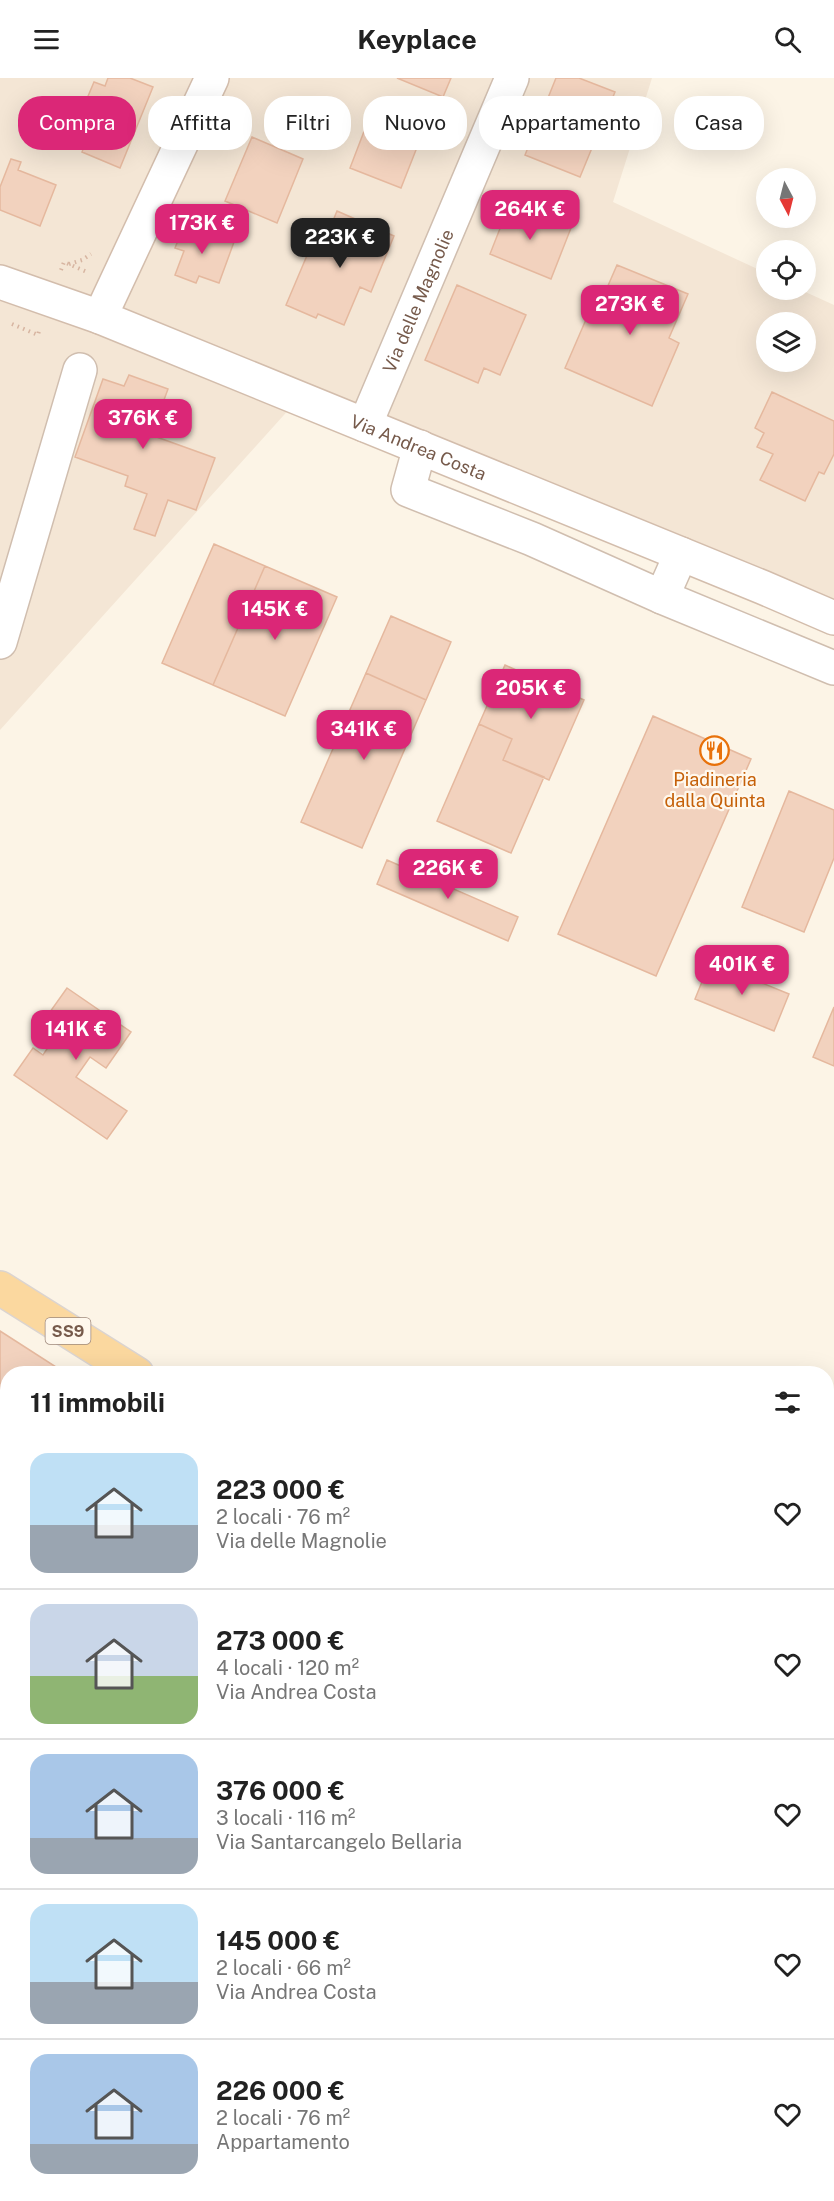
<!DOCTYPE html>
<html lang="it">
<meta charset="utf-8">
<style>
body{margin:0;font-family:"Public Sans",sans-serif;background:#f2f2f2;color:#222;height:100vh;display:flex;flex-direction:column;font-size:22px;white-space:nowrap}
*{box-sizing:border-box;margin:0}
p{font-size:20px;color:#767676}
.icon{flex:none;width:33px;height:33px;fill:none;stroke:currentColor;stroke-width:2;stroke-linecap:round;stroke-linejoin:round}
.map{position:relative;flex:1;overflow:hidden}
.drawer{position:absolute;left:0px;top:1288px;width:834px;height:836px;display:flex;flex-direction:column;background:#fff;border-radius:24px 24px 0 0;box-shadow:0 6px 24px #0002}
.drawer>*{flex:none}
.top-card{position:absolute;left:18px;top:18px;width:798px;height:54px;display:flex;gap:12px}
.needle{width:39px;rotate:173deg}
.fabs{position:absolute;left:756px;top:90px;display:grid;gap:12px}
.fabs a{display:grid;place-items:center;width:60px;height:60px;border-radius:50%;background:#fff;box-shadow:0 6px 24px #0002;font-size:30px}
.price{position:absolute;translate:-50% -51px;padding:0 14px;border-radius:12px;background:#db2777;color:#fff;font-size:20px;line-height:39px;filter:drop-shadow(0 2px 3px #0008)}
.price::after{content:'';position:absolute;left:50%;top:36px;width:18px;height:14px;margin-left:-9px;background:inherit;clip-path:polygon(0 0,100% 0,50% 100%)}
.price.selected{background:#222;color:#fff}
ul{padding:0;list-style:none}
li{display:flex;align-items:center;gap:18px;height:150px;padding:0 30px}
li+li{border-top:2px solid #e0e0e0}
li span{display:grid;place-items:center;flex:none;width:168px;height:120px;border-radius:18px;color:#555}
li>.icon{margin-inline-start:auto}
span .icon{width:72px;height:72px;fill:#fffc;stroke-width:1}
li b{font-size:26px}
h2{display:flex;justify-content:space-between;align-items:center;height:72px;padding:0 30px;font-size:26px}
.chip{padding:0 21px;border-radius:24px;background:#fff;box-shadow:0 6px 24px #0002;font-size:21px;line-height:54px}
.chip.selected{background:#db2777;color:#fff}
header{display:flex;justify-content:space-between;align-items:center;height:78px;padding:0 30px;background:#fff;font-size:27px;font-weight:700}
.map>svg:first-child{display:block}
</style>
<header><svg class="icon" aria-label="menu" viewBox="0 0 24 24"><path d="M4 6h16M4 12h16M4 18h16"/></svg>Keyplace<svg class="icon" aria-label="search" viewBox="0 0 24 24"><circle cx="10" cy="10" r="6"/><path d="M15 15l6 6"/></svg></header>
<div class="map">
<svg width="834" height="2123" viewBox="0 0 834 2123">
<rect width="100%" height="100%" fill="#fcf4e6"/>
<path fill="#f4e6d5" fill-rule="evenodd" d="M0,0H652L613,124L766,195V212H801L834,227V530L310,308L0,652ZM766,244H806V284H766Z"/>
<path fill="#f2d2be" stroke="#e5b89e" stroke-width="1.5" d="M108,0H130L153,9L120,90L82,74L97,36L83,30L94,4L105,8Z
M397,0H451L443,19Z
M556,0H579L615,14L580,99L525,77Z
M373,30L425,49L401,110L350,90Z
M252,59L303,81L277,145L225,123Z
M11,81L21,84L18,92L56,107L40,148L0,132V109Z
M510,125L571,150L551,201L490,176Z
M337,133L394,158L371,214L360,209L344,247L318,236L316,240L286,227L311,168L321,172Z
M185,145L234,164L219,205L199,198L196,205L175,197L184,173L175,170Z
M617,187L688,216L669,260L679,265L652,328L565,290L591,230L597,233Z
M457,207L526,237L500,297L484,290L478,305L425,282Z
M129,297L168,311L151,357L215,380L196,432L168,422L155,458L134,451L147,416L125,408L128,398L75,379L103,301L124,308Z
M772,314L834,343V376L824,396L819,394L805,423L760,402L773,376L757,369L764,355L755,350Z
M214,466L265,488L213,607L162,585Z
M265,488L337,519L285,638L213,607Z
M391,538L451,564L426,622L366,595Z
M505,587L584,622L549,702L503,682L512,661L479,646Z
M366,595L426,622L362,770L301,744Z
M653,638L751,681L656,898L558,856Z
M479,646L512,661L503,682L544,699L511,775L437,743Z
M789,713L834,732V780L804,854L742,829Z
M387,782L518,839L508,863L377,806Z
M710,884L789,916L774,953L695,921Z
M67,910L131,954L106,990L90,979L76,999L127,1033L107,1061L14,997L33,970L43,977L55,959L40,948Z
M834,929V988L813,979Z
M0,1253L67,1296H8V2035L0,2032Z"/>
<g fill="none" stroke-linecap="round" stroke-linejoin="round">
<defs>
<g id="street">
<path id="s1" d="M365,347L512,0"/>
<path d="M420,369L408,412L532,461L662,519L681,476"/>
<path d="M662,519L834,590"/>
<path d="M0,564L80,292"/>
</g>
<g id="secondary">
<path id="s2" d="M0,204L100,239L762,509L834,540"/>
<path d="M100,239L212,0"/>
</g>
<path id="primary" d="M0,1210L137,1296
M826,1729L834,1734"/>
</defs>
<use href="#street" stroke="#d0beaf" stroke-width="36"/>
<use href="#secondary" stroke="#d3bdac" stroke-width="36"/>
<use href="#primary" stroke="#dbd4d0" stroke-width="36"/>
<path stroke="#d7b5a1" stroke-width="4" stroke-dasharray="1.5 4.5" stroke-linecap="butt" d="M69,186L82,182L91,176
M61,192L64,184L87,194
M12,246L38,257L39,253"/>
<use href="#street" stroke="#fff" stroke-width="33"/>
<use href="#secondary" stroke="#fff" stroke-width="33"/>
<use href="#primary" stroke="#fbd89f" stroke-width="33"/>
</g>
<defs>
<symbol id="restaurant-ring" viewBox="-11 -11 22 22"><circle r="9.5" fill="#fff8ed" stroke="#e8710a" stroke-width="1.5"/><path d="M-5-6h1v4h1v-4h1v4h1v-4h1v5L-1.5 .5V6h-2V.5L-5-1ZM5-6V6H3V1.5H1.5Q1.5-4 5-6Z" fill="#e8710a"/></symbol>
</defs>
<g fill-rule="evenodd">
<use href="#restaurant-ring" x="698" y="656" width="33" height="33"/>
</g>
<g text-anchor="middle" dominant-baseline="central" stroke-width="4.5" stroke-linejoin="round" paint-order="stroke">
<rect fill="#fff8ed" stroke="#9f897c" stroke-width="1.5" x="45.5" y="1240" width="45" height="26" rx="4.5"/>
<g font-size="16" font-weight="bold" fill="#765a4b">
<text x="68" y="1253">SS9</text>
</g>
<g font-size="18" fill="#765a4b" stroke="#fff8ed">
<text stroke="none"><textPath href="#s1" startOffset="135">Via delle Magnolie</textPath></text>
<text stroke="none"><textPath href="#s2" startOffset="450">Via Andrea Costa</textPath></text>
</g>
<g font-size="18" fill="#c56008" stroke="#fff8ed">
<text x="715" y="701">Piadineria<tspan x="715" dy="21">dalla Quinta</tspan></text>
</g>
</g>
</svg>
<div class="fabs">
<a><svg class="needle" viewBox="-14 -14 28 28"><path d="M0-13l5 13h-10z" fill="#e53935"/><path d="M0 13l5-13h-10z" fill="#767676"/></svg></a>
<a><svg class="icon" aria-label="locate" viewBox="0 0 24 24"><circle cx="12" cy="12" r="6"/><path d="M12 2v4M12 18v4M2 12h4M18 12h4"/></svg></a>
<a><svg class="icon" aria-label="layers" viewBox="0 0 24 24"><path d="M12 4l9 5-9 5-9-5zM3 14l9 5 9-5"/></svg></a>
</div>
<b class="price" style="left:530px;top:163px">264K €</b>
<b class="price" style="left:202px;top:177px">173K €</b>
<b class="price selected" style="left:340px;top:191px">223K €</b>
<b class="price" style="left:630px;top:258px">273K €</b>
<b class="price" style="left:143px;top:372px">376K €</b>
<b class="price" style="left:275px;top:563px">145K €</b>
<b class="price" style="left:531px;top:642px">205K €</b>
<b class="price" style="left:364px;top:683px">341K €</b>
<b class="price" style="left:448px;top:822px">226K €</b>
<b class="price" style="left:742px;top:918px">401K €</b>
<b class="price" style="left:76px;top:983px">141K €</b>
<div class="top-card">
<a class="chip selected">Compra</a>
<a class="chip">Affitta</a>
<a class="chip">Filtri</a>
<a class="chip">Nuovo</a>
<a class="chip">Appartamento</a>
<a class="chip">Casa</a>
</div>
<section class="drawer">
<h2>11 immobili<svg class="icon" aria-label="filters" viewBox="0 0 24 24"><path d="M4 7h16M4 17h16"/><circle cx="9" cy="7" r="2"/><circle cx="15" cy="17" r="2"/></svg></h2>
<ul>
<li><span style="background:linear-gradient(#bfe0f5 60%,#9aa5b1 0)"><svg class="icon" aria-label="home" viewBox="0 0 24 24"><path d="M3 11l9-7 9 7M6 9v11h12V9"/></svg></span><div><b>223 000 €</b><p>2 locali · 76 m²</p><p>Via delle Magnolie</p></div><svg class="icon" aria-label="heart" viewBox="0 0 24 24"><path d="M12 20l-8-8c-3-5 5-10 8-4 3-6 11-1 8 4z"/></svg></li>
<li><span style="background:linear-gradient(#c9d6e8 60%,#8fb573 0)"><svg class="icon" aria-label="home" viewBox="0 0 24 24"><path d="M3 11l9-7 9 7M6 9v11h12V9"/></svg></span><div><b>273 000 €</b><p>4 locali · 120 m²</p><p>Via Andrea Costa</p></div><svg class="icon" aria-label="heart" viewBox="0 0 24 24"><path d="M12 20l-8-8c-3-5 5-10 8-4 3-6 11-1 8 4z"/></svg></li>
<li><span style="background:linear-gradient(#a9c7e8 70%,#9aa5b1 0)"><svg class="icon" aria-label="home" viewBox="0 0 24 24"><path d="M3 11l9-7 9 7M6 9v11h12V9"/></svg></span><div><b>376 000 €</b><p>3 locali · 116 m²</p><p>Via Santarcangelo Bellaria</p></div><svg class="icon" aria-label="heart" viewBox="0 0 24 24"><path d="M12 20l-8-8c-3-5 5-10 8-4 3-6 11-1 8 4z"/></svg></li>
<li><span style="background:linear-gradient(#bfe0f5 65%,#9aa5b1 0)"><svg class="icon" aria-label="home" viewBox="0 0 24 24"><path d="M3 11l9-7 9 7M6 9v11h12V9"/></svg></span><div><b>145 000 €</b><p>2 locali · 66 m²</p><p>Via Andrea Costa</p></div><svg class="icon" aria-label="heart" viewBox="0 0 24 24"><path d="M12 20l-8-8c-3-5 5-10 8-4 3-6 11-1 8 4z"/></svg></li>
<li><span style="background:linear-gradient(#a9c7e8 75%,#9aa5b1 0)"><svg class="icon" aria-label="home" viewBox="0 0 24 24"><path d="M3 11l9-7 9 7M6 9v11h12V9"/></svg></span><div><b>226 000 €</b><p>2 locali · 76 m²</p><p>Appartamento</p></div><svg class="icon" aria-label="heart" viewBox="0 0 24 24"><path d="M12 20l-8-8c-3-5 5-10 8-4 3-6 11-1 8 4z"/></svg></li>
</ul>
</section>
</div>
